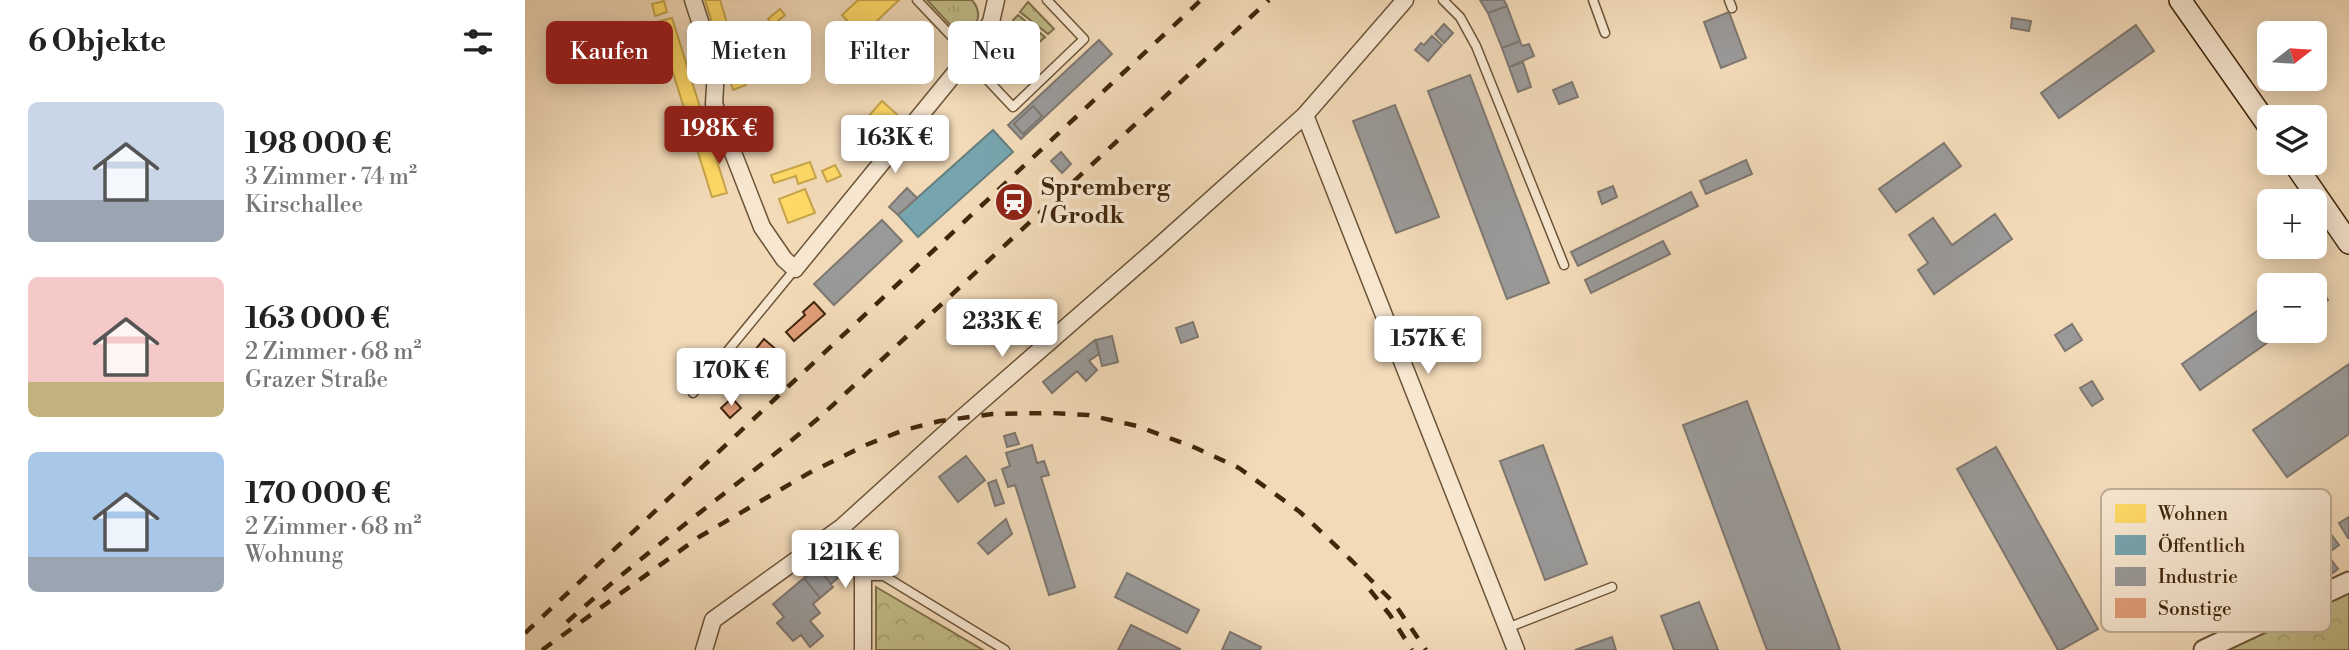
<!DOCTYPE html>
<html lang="de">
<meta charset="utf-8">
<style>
body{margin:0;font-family:"Libre Bodoni",serif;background:#f6f6f6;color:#222;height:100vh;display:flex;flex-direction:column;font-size:26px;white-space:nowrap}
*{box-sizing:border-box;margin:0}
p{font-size:23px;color:#767676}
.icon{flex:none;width:38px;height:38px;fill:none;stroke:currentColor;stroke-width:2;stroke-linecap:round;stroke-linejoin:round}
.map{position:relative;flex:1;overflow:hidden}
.details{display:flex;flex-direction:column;background:#fff;width:525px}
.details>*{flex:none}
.hud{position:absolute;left:21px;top:21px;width:665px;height:63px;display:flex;gap:14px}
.needle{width:46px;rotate:73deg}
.buttons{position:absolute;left:1732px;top:21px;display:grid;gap:14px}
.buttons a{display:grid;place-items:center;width:70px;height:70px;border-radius:10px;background:#fff;box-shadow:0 4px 18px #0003;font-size:35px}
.price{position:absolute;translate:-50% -60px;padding:0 16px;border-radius:7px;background:#fff;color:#222;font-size:23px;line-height:46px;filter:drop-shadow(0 2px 4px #0008)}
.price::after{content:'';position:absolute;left:50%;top:42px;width:21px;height:16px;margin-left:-10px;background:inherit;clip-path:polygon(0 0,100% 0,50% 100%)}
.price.active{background:#8f2418;color:#fff}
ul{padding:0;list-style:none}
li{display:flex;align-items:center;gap:21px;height:175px;padding:0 28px}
li span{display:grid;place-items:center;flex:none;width:196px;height:140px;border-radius:10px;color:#555}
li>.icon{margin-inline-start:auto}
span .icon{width:84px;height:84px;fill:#fffc;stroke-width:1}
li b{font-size:30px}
h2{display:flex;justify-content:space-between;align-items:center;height:84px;padding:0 28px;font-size:30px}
.pill{padding:0 24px;border-radius:10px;background:#fff;box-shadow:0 4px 18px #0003;font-size:24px;line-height:63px}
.pill.active{background:#8f2418;color:#fff}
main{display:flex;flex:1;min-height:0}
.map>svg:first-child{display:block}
</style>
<main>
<section class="details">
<h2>6 Objekte<svg class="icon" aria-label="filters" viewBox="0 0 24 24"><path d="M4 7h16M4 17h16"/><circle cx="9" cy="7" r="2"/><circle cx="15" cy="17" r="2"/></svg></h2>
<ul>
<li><span style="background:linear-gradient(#c9d6e8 70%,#9aa5b1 0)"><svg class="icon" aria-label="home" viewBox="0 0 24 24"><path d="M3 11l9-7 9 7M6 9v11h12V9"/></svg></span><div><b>198 000 €</b><p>3 Zimmer · 74 m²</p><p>Kirschallee</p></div></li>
<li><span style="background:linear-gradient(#f6c9c9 75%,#c2b280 0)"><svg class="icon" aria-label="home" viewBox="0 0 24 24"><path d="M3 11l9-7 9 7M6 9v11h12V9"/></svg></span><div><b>163 000 €</b><p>2 Zimmer · 68 m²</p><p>Grazer Straße</p></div></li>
<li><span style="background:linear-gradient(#a9c7e8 75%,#9aa5b1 0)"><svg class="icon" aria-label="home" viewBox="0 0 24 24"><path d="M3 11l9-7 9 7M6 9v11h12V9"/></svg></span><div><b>170 000 €</b><p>2 Zimmer · 68 m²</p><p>Wohnung</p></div></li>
</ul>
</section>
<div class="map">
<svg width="1824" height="650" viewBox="0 0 1824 650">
<defs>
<pattern id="grass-tufts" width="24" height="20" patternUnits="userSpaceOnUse" patternTransform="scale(1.75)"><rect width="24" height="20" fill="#c2bd8a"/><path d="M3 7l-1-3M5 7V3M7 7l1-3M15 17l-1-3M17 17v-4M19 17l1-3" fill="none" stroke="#a8a276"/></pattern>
<pattern id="forest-crowns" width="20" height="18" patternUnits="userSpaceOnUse" patternTransform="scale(1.75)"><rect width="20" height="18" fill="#c2bd8a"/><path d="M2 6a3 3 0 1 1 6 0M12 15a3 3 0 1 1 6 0" fill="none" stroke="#a8a276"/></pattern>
</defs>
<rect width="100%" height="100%" fill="#f2dab8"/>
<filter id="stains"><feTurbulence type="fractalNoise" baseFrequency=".00286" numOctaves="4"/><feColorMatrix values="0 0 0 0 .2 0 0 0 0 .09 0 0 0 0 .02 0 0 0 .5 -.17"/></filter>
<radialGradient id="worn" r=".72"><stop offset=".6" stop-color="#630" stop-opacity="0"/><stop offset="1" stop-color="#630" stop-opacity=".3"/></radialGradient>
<path fill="url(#grass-tufts)" stroke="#81724b" stroke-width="2" d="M402,0H447C460,15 450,27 440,41Z
M503,2L529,29L523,34L495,12Z
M493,15L520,37L509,47L488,20Z
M485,24L506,49L501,55L476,35Z
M473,38L498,58L487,67L470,43Z"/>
<path fill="url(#forest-crowns)" stroke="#81724b" stroke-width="2" d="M351,587L458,650H351Z
M1824,592V650H1697Z"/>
<path fill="#ffd966" stroke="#c6a44b" stroke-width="2" d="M180,0H195L221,85L208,90Z
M374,0L336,36L317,15L333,0Z
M139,1L142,12L130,16L127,4Z
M255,9L260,15L248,25L243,19Z
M147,18L202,193L187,197L132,22Z
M357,101L376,118L360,136L341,119Z
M285,162L291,178L273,184L271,176L249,183L246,175Z
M310,165L316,176L302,182L297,171Z
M280,189L290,213L263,223L254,199Z"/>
<path fill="#76a5af" stroke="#667f7e" stroke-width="2" d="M468,130L488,152L393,237L373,215Z"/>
<path fill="#999" stroke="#7e776f" stroke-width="2" d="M955,0H979L982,6L963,13Z
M982,6L995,41L977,48L963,13Z
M1204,12L1221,58L1196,68L1179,22Z
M1487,18L1506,21L1504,31L1486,28Z
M919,24L928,33L919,43L910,34Z
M1611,25L1629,51L1534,118L1516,93Z
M907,36L917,45L903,61L890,50L896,43L899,45Z
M574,40L587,54L496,139L483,125Z
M995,41L997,46L1004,44L1009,56L984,67L977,48Z
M998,62L1006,87L993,92L984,67Z
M945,75L1024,283L982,299L903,91Z
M1047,82L1053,97L1034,104L1028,90Z
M870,105L914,217L871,233L828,121Z
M508,106L517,116L498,134L489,124Z
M1419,143L1436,166L1371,212L1354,189Z
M536,152L546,164L537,173L526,161Z
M1221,160L1227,174L1181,194L1175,181Z
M1088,186L1092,197L1077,204L1073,192Z
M382,188L392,198L373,215L364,207Z
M1166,192L1173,206L1053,266L1046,252Z
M1470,214L1487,239L1409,294L1393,270L1403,263L1384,235L1408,218L1427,245Z
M357,220L377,241L309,305L289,284Z
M1138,241L1145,254L1066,293L1060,280Z
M1785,274L1803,300L1790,309V285H1769Z
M1745,302V331H1759L1675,390L1657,364Z
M668,322L673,337L656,343L651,328Z
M1547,324L1557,340L1540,351L1530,335Z
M587,336L593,362L577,366L571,340Z
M570,340L574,354L564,361L572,370L561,381L552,371L527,393L518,382Z
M1824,364V434L1762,477L1728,430Z
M1567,381L1578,399L1567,406L1555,388Z
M1222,401L1315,650H1242L1158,425Z
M490,433L494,444L482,447L479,436Z
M507,445L512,463L519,461L524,475L516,477L550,587L524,595L490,485L483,487L477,469L485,466L481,453Z
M1018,445L1062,564L1020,580L975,461Z
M1471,447L1573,629L1536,650H1533L1432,469Z
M441,456L460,480L433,502L414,477Z
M471,480L479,503L470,506L463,483Z
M1786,507L1814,545L1802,554L1813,569L1789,587L1777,571L1792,560L1765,522Z
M1824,517V538H1823L1814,523Z
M481,519L487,534L463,554L453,543Z
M313,550L326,566L306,584L292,567Z
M292,567L308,587L295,598L279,578Z
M602,573L674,610L662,633L590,597Z
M279,578L295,598L288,604L295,613L285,621L298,636L285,647L276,635L268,641L252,623L259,617L248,604Z
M1174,602L1193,650H1149L1136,616Z
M606,625L655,649L654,650H593Z
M705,632L736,647L735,650H697Z
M1087,637L1091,650H1050Z"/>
<path fill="#e29d79" stroke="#40270c" stroke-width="2" d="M289,302L300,314L269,341L261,332L280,315L278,312Z
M239,339L254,352L228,383L213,371Z
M207,398L216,408L205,418L196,408Z"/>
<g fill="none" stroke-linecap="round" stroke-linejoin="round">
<defs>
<path id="service" d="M392,0L432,42
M918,0L935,17L951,46L1039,265
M1068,0L1080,33
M1204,0L1207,8
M441,57L488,107L559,39L522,0
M168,393L270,269
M338,576H359L480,650
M982,628L1087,587"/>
<path id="minor" d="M168,0L191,70L189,104L237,227L259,259L270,269L434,68L466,22L471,0
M780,115L991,650
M317,527L338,576V650
M179,650L188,620L317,527L437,418L632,248L780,115L880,0"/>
<path id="tertiary" d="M1679,650L1824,582"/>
<path id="secondary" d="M1655,0L1745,128
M1769,163L1824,243"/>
</defs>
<use href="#service" stroke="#6c5437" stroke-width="11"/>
<use href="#minor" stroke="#6c5437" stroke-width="19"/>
<use href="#tertiary" stroke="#6c5437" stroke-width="23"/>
<use href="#secondary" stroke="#40270c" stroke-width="24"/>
<use href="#service" stroke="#f7e7d1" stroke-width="8"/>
<use href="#minor" stroke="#f7e7d1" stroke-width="16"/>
<use href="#tertiary" stroke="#f7e7d1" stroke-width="19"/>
<use href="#secondary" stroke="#f7e7d1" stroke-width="21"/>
<path stroke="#40270c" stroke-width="4.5" stroke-dasharray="12 12" stroke-linecap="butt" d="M845,590L865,615L887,650
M42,622C123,549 211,487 295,417L744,0
M0,633L676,0
M17,650L174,537L284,473L341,445L379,430L415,421L467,414L526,413L563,415L612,426L671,448L714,468L775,512L827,561L869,603L901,650"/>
</g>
<defs>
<symbol id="station-disc" viewBox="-11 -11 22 22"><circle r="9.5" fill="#8f2418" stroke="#f7e7d1"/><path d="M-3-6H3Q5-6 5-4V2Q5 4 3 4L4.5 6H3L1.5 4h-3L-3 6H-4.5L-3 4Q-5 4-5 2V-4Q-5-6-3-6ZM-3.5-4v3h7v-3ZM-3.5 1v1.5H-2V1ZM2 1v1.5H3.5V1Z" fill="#fff"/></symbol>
</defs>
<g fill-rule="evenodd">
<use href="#station-disc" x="467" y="180" width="44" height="44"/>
</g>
<g text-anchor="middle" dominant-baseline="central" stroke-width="7" stroke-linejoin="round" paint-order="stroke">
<g font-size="24" font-weight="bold" fill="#40270c" stroke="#f7e7d1" text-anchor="start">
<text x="516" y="188">Spremberg<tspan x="516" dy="28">/ Grodk</tspan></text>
</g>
</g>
<rect x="1576" y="489" width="230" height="143" rx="10" fill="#f7e7d1" stroke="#c0ad96" stroke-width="2"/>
<rect x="1590" y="504" width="31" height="19" fill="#ffd966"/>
<rect x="1590" y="535" width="31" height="20" fill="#76a5af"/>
<rect x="1590" y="567" width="31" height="19" fill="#999"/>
<rect x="1590" y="598" width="31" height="20" fill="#e29d79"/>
<g font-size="19" fill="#40270c">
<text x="1633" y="520">Wohnen</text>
<text x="1633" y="552">Öffentlich</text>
<text x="1633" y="583">Industrie</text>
<text x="1633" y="615">Sonstige</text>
</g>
<rect width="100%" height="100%" filter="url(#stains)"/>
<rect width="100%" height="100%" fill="url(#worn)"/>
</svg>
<div class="buttons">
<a><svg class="needle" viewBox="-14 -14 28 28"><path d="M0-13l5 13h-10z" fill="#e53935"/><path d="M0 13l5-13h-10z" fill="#767676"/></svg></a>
<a><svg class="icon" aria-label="layers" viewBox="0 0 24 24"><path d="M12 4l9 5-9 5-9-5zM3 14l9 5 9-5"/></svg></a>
<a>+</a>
<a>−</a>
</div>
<b class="price active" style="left:194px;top:166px">198K €</b>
<b class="price" style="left:370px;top:175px">163K €</b>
<b class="price" style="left:477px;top:359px">233K €</b>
<b class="price" style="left:903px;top:376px">157K €</b>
<b class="price" style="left:206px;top:408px">170K €</b>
<b class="price" style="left:320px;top:590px">121K €</b>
<div class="hud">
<a class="pill active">Kaufen</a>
<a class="pill">Mieten</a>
<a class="pill">Filter</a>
<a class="pill">Neu</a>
</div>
</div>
</main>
